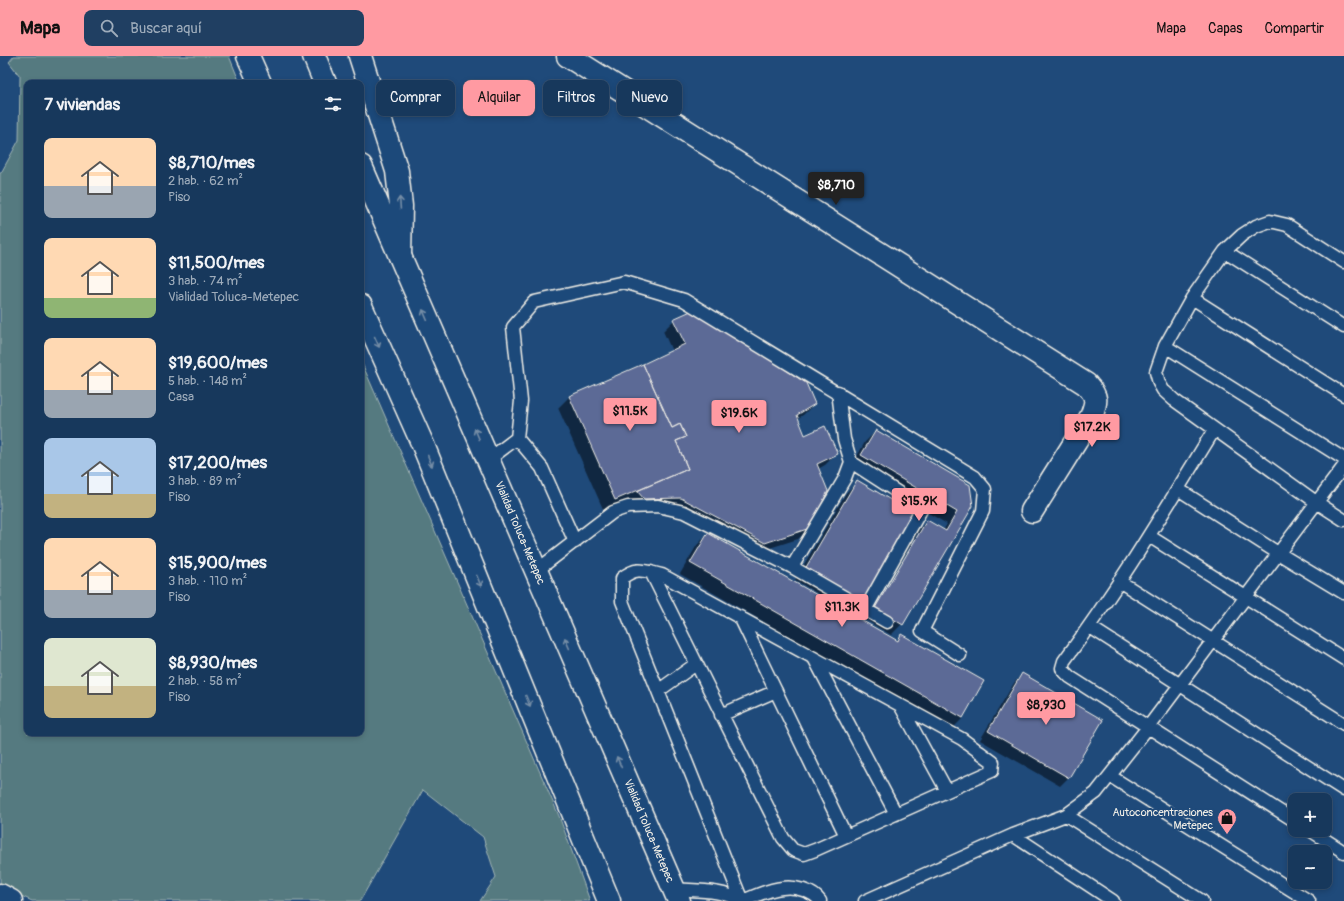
<!DOCTYPE html>
<html lang="es">
<meta charset="utf-8">
<style>
body{margin:0;font-family:Pangolin,sans-serif;background:#203f62;color:#f1f3f6;height:100vh;display:flex;flex-direction:column;font-size:15px;white-space:nowrap}
*{box-sizing:border-box;margin:0}
p{font-size:13px;color:#9eacbb}
.icon{flex:none;width:22px;height:22px;fill:none;stroke:currentColor;stroke-width:2;stroke-linecap:round;stroke-linejoin:round}
.map{position:relative;flex:1;overflow:hidden}
.details{position:absolute;left:24px;top:24px;width:340px;height:656px;display:flex;flex-direction:column;background:#17385c;border-radius:8px;box-shadow:0 2px 6px #0003,0 0 0 1px #365272}
.details>*{flex:none}
.hud{position:absolute;left:376px;top:24px;width:380px;height:36px;display:flex;gap:8px}
.buttons{position:absolute;left:1288px;top:737px;display:grid;gap:8px}
.buttons a{display:grid;place-items:center;width:44px;height:44px;border-radius:8px;background:#17385c;box-shadow:0 2px 6px #0003,0 0 0 1px #365272;font-size:20px}
.price{position:absolute;translate:-50% -34px;padding:0 9px;border-radius:4px;background:#ff9aa2;color:#111;font-size:13px;line-height:26px;filter:drop-shadow(0 1px 2px #0008)}
.price::after{content:'';position:absolute;left:50%;top:24px;width:12px;height:9px;margin-left:-6px;background:inherit;clip-path:polygon(0 0,100% 0,50% 100%)}
.price.on{background:#222;color:#fff}
ul{padding:0;list-style:none}
li{display:flex;align-items:center;gap:12px;height:100px;padding:0 20px}
li span{display:grid;place-items:center;flex:none;width:112px;height:80px;border-radius:8px;color:#555}
li>.icon{margin-inline-start:auto}
span .icon{width:48px;height:48px;fill:#fffc;stroke-width:1}
li b{font-size:17px}
h2{display:flex;justify-content:space-between;align-items:center;height:48px;padding:0 20px;font-size:17px}
.chip{padding:0 14px;border-radius:8px;background:#17385c;box-shadow:0 2px 6px #0003,0 0 0 1px #365272;font-size:14px;line-height:36px}
.chip.on{background:#ff9aa2;color:#111}
header{display:flex;align-items:center;gap:24px;box-sizing:border-box;height:56px;padding:0 20px;background:#ff9aa2;color:#111}
header strong{font-size:19px}
nav{display:flex;gap:22px;margin-inline-start:auto;font-size:14px}
.search{width:280px;height:36px;background:#203f62;display:flex;align-items:center;gap:10px;box-sizing:border-box;padding:0 14px;border-radius:8px;color:#9eacbb;font-size:15px}
.map>svg:first-child{display:block}
</style>
<header>
<strong>Mapa</strong>
<div class="search"><svg class="icon" aria-label="search" viewBox="0 0 24 24"><circle cx="10" cy="10" r="6"/><path d="M15 15l6 6"/></svg>Buscar aquí</div>
<nav><a>Mapa</a><a>Capas</a><a>Compartir</a></nav>
</header>
<div class="map">
<svg width="1344" height="845" viewBox="0 0 1344 845">
<rect width="100%" height="100%" fill="#1f4a7a"/>
<filter id="ink" filterUnits="userSpaceOnUse"><feTurbulence type="fractalNoise" baseFrequency=".025" numOctaves="2"/><feDisplacementMap in="SourceGraphic" scale="8" xChannelSelector="R" yChannelSelector="G"/><feConvolveMatrix kernelMatrix="1 2 1 2 8 2 1 2 1" color-interpolation-filters="sRGB"/></filter>
<g filter="url(#ink)">
<path fill="#547a80" stroke="#a4b6b4" d="M14,0H229L240,27H27V677H361V305L559,760L590,845H480L496,821L483,781L423,734L360,845H32L0,830V117H1L19,84L20,20L9,6Z"/>
<path fill="#0007" fill-rule="evenodd" d="M674,264L814,348L803,359L797,363L805,380L836,398L825,409L818,413L810,471L798,483L754,497L670,453L633,454L626,445L604,455L558,352L569,341L672,295L663,275Z
M876,375L972,450L902,568L891,579L864,563L916,476L927,465L943,475L947,468L851,411L865,386ZM918,477H920L873,557L871,556Z
M857,426L863,547L851,559L896,585L902,580L963,662L952,673L680,518L697,489L708,478L837,551L838,550L795,524L846,437Z
M1022,618L1101,665L1068,722L1060,730L980,684L1014,627Z"/>
<path fill="#5c6a96" stroke="#f4f1e8" d="M693,254L806,327L815,348L797,359L805,379L825,370L838,398L817,408L828,435L810,472L765,487L681,442L644,443L637,435L688,413L676,385L686,381L680,368L672,372L643,308L685,288L673,263Z
M643,308L672,372L680,368L686,381L676,385L688,413L615,444L569,340Z
M876,374L970,429L973,450L903,569L875,552L927,464L946,475L957,456L861,399Z
M857,424L916,459L864,548L805,513Z
M708,477L898,585L901,578L984,625L963,662L690,507Z
M1022,617L1103,664L1069,722L988,675Z"/>
<g fill="none" stroke-linecap="round" stroke-linejoin="round">
<defs>
<path id="lane" d="M1225,195L1344,271
M1344,206L1287,169L1270,165L1256,170L1242,179L1225,195L1192,242L1165,290L1156,316L1159,327L1163,334L1174,344L1316,446L1344,464
M1192,242L1344,339
M1165,290L1344,403
M1214,374C1166,452 1119,531 1064,605L1062,612L1065,616L1070,621L1295,765
M517,382L542,412L575,486
M488,404L517,382L521,345L513,271L534,246L624,226L684,244L975,421L985,433L983,455L922,575L960,599
M851,406L922,452L865,554
M1178,433L1278,497L1344,537
M1149,480L1344,603
M792,511L845,422L851,406L844,383L838,336
M536,515L613,456L628,451L658,450L684,456L792,511L887,566
M651,516L783,782L793,794L804,798L815,794L992,715L993,706L962,683L662,519C644,515 638,510 622,522V545L742,845
M1119,525L1344,668
M740,561L846,780
M1090,571L1344,734
M814,602L896,758
M658,635L696,608
M900,649L947,735
M721,659L776,635
M1110,720L1309,845
M1066,759L1202,845
M1310,774L1344,796
M1013,779L1113,845
M674,833C697,835 721,833 741,845
M743,845C755,840 769,833 782,832C795,830 813,835 820,845
M865,845L1013,779L1066,759L1096,737L1149,670L1344,410"/>
<path id="street" d="M360,0L397,115L401,150L400,200
M568,0L1086,328C1098,341 1097,345 1091,361L1032,455
M0,839L11,845"/>
<path id="highway" d="M248,0L260,27
M314,0L325,27
M361,110L679,845
M361,250L423,389L609,845"/>
</defs>
<use href="#lane" stroke="#f4f1e8" stroke-width="15"/>
<use href="#street" stroke="#f4f1e8" stroke-width="25"/>
<use href="#highway" stroke="#f4f1e8" stroke-width="25"/>
<use href="#lane" stroke="#1f4a7a" stroke-width="12"/>
<use href="#street" stroke="#1f4a7a" stroke-width="22"/>
<use href="#highway" stroke="#1f4a7a" stroke-width="22"/>
</g>
<defs><path id="oneway-shaft" d="M-6 0H5M1.5-3L5.5 0L1.5 3" fill="none" stroke-width="1.6" stroke-linecap="round" stroke-linejoin="round"/></defs>
<g stroke="#748da6">
<use href="#oneway-shaft" transform="translate(400 147) rotate(-94)"/>
<use href="#oneway-shaft" transform="translate(425 259) rotate(-113)"/>
<use href="#oneway-shaft" transform="translate(377 286) rotate(66)"/>
<use href="#oneway-shaft" transform="translate(477 378) rotate(-113)"/>
<use href="#oneway-shaft" transform="translate(430 405) rotate(68)"/>
<use href="#oneway-shaft" transform="translate(479 525) rotate(68)"/>
<use href="#oneway-shaft" transform="translate(567 587) rotate(-113)"/>
<use href="#oneway-shaft" transform="translate(528 645) rotate(68)"/>
<use href="#oneway-shaft" transform="translate(619 706) rotate(-113)"/>
</g>
</g>
<defs>
<symbol id="shop-pin" viewBox="-11 -11 22 30"><path d="M0 17L-7.5 6A9.5 9.5 0 1 1 7.5 6Z" fill="#ff9aa2" stroke="#1f4a7a"/><path d="M-5-2.5h2.3a2.7 3.5 0 0 1 5.4 0H5L5.5 6h-11ZM-1.5-2.5h3a1.5 2.3 0 0 0-3 0Z" fill="#111"/></symbol>
</defs>
<g fill-rule="evenodd">
<use href="#shop-pin" x="1216" y="751" width="22" height="30"/>
</g>
<g text-anchor="middle" dominant-baseline="central" stroke-width="4" stroke-linejoin="round" paint-order="stroke">
<g font-size="11" fill="#f4f1e8" stroke="#1f4a7a">
<text transform="translate(520 477) rotate(67)">Vialidad Toluca-Metepec</text>
<text transform="translate(649 775) rotate(67)">Vialidad Toluca-Metepec</text>
</g>
<g font-size="11" fill="#f4f1e8" stroke="#1f4a7a" text-anchor="end">
<text x="1213" y="756">Autoconcentraciones<tspan x="1213" dy="13">Metepec</tspan></text>
</g>
</g>
</svg>
<div class="buttons">
<a>+</a>
<a>−</a>
</div>
<b class="price on" style="left:836px;top:150px">$8,710</b>
<b class="price" style="left:630px;top:376px">$11.5K</b>
<b class="price" style="left:739px;top:378px">$19.6K</b>
<b class="price" style="left:1092px;top:392px">$17.2K</b>
<b class="price" style="left:919px;top:466px">$15.9K</b>
<b class="price" style="left:842px;top:572px">$11.3K</b>
<b class="price" style="left:1046px;top:670px">$8,930</b>
<div class="hud">
<a class="chip">Comprar</a>
<a class="chip on">Alquilar</a>
<a class="chip">Filtros</a>
<a class="chip">Nuevo</a>
</div>
<section class="details">
<h2>7 viviendas<svg class="icon" aria-label="filters" viewBox="0 0 24 24"><path d="M4 7h16M4 17h16"/><circle cx="9" cy="7" r="2"/><circle cx="15" cy="17" r="2"/></svg></h2>
<ul>
<li><span style="background:linear-gradient(#ffd9b3 60%,#9aa5b1 0)"><svg class="icon" aria-label="home" viewBox="0 0 24 24"><path d="M3 11l9-7 9 7M6 9v11h12V9"/></svg></span><div><b>$8,710/mes</b><p>2 hab. · 62 m²</p><p>Piso</p></div></li>
<li><span style="background:linear-gradient(#ffd9b3 75%,#8fb573 0)"><svg class="icon" aria-label="home" viewBox="0 0 24 24"><path d="M3 11l9-7 9 7M6 9v11h12V9"/></svg></span><div><b>$11,500/mes</b><p>3 hab. · 74 m²</p><p>Vialidad Toluca-Metepec</p></div></li>
<li><span style="background:linear-gradient(#ffd9b3 65%,#9aa5b1 0)"><svg class="icon" aria-label="home" viewBox="0 0 24 24"><path d="M3 11l9-7 9 7M6 9v11h12V9"/></svg></span><div><b>$19,600/mes</b><p>5 hab. · 148 m²</p><p>Casa</p></div></li>
<li><span style="background:linear-gradient(#a9c7e8 70%,#c2b280 0)"><svg class="icon" aria-label="home" viewBox="0 0 24 24"><path d="M3 11l9-7 9 7M6 9v11h12V9"/></svg></span><div><b>$17,200/mes</b><p>3 hab. · 89 m²</p><p>Piso</p></div></li>
<li><span style="background:linear-gradient(#ffd9b3 65%,#9aa5b1 0)"><svg class="icon" aria-label="home" viewBox="0 0 24 24"><path d="M3 11l9-7 9 7M6 9v11h12V9"/></svg></span><div><b>$15,900/mes</b><p>3 hab. · 110 m²</p><p>Piso</p></div></li>
<li><span style="background:linear-gradient(#dfe7d0 60%,#c2b280 0)"><svg class="icon" aria-label="home" viewBox="0 0 24 24"><path d="M3 11l9-7 9 7M6 9v11h12V9"/></svg></span><div><b>$8,930/mes</b><p>2 hab. · 58 m²</p><p>Piso</p></div></li>
</ul>
</section>
</div>
